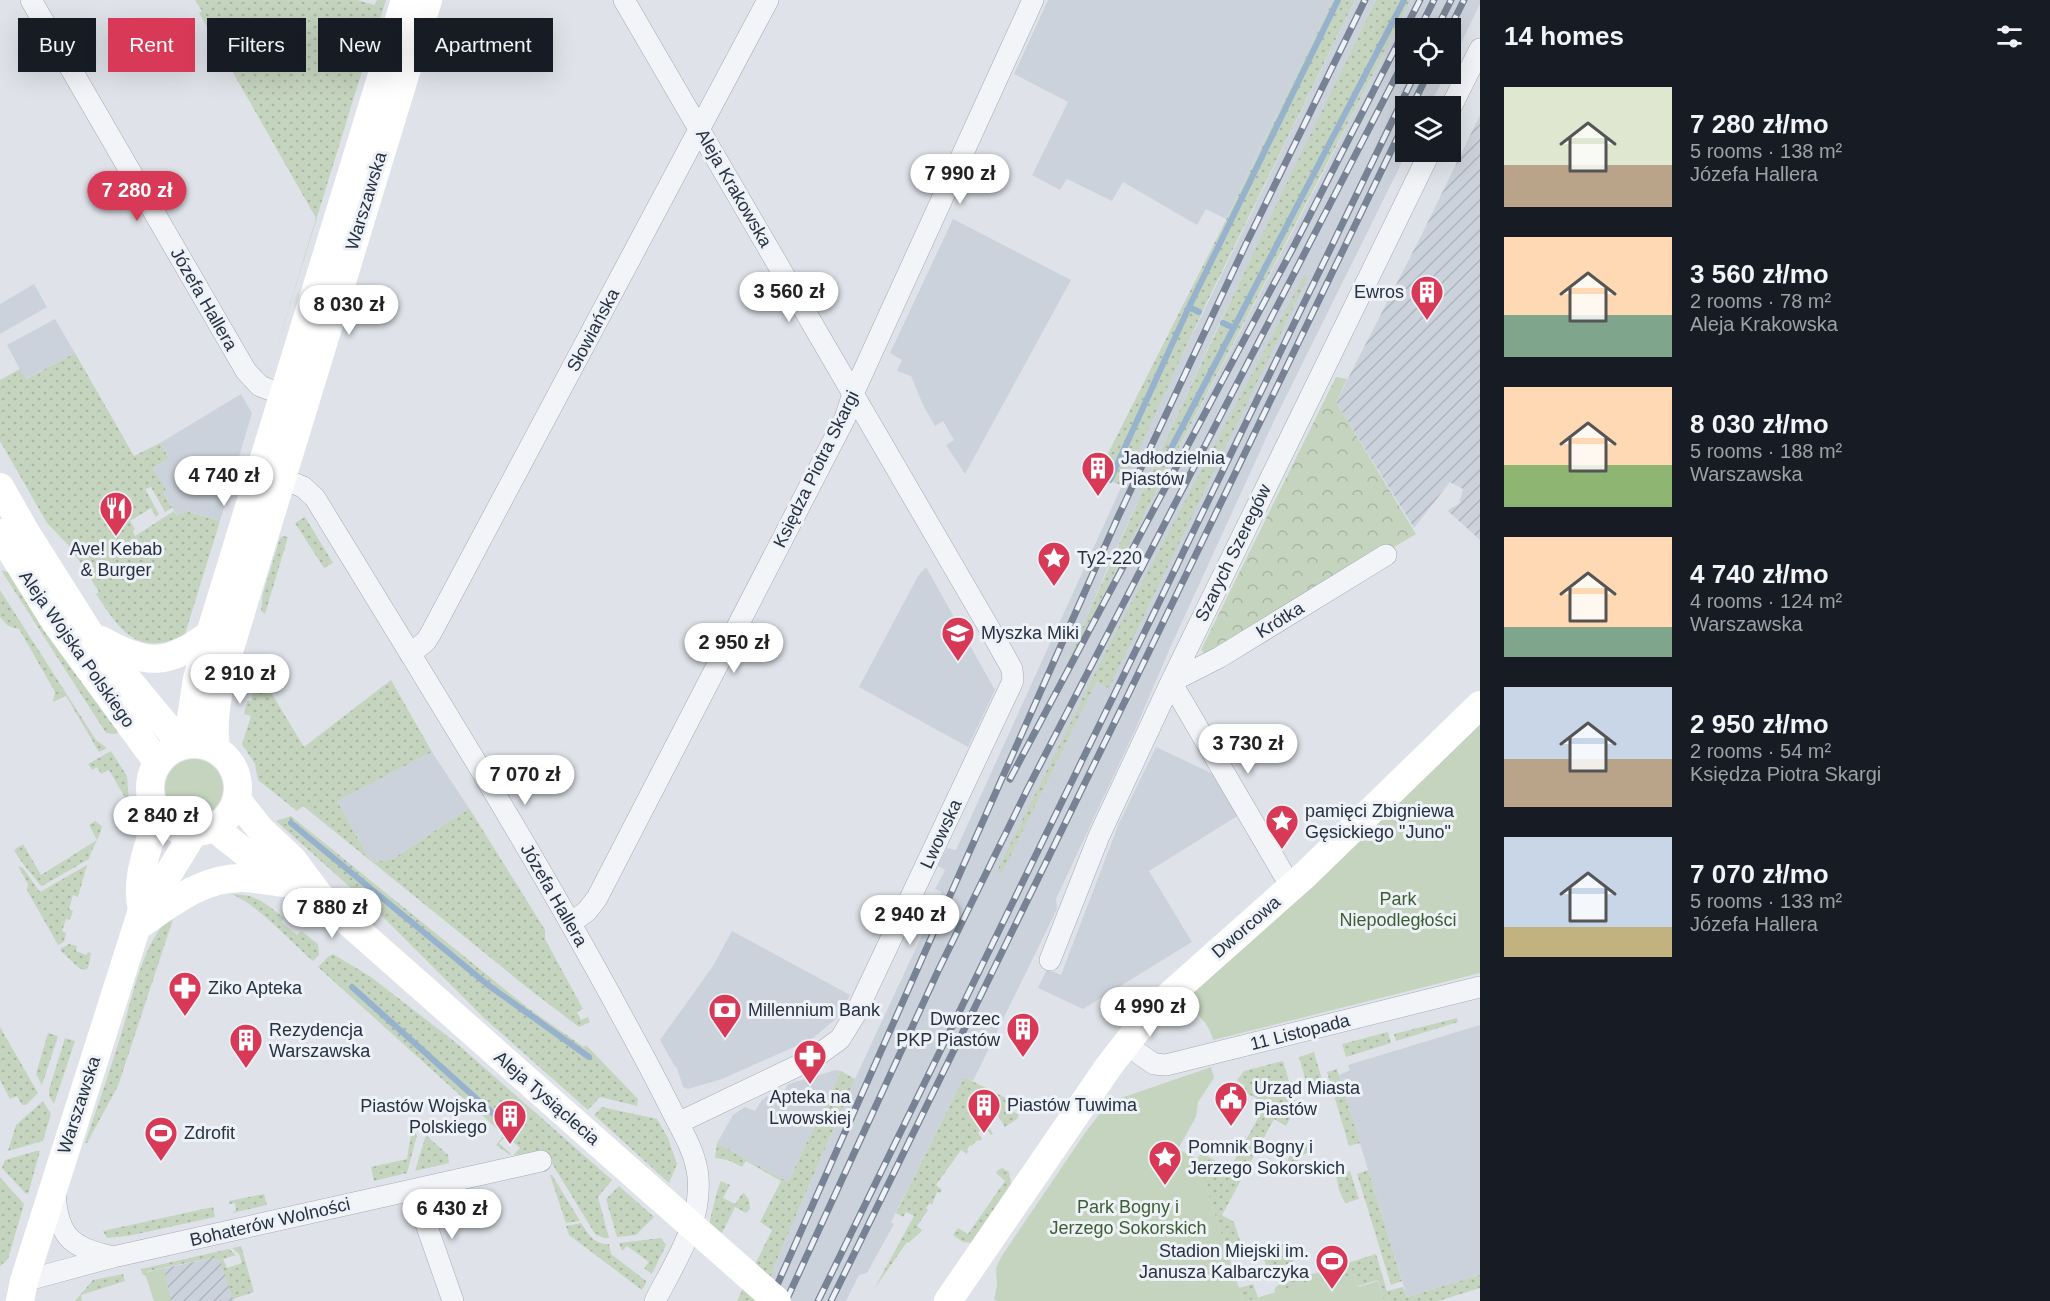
<!DOCTYPE html>
<meta charset="utf-8">
<style>
body{margin:0;font-family:Helvetica,sans-serif;background:#20242c;color:#f1f3f6;height:100vh;display:flex;flex-direction:column;font-size:22px;white-space:nowrap}
*{box-sizing:border-box;margin:0}
p{font-size:20px;color:#9ea1a6}
.icon{flex:none;width:33px;height:33px;fill:none;stroke:currentColor;stroke-width:2;stroke-linecap:round;stroke-linejoin:round}
.map{position:relative;flex:1;overflow:hidden}
.panel{display:flex;flex-direction:column;background:#171b24;width:570px}
.panel>*{flex:none}
.guide{position:absolute;left:18px;top:18px;width:570px;height:54px;display:flex;gap:12px}
.controls{position:absolute;left:1395px;top:18px;display:grid;gap:12px}
.controls a{display:grid;place-items:center;width:66px;height:66px;border-radius:0px;background:#171b24;box-shadow:0 6px 24px #0002;font-size:30px}
.price{position:absolute;translate:-50% -51px;padding:0 14px;border-radius:21px;background:#fff;color:#222;font-size:20px;line-height:39px;filter:drop-shadow(0 2px 3px #0008)}
.price::after{content:'';position:absolute;left:50%;top:36px;width:18px;height:14px;margin-left:-9px;background:inherit;clip-path:polygon(0 0,100% 0,50% 100%)}
.price.current{background:#d83957;color:#fff}
ul{padding:0;list-style:none}
li{display:flex;align-items:center;gap:18px;height:150px;padding:0 24px}
li span{display:grid;place-items:center;flex:none;width:168px;height:120px;border-radius:0px;color:#555}
li>.icon{margin-inline-start:auto}
span .icon{width:72px;height:72px;fill:#fffc;stroke-width:1}
li b{font-size:26px}
h2{display:flex;justify-content:space-between;align-items:center;height:72px;padding:0 24px;font-size:26px}
.chip{padding:0 21px;border-radius:0px;background:#171b24;box-shadow:0 6px 24px #0002;font-size:21px;line-height:54px}
.chip.current{background:#d83957;color:#fff}
main{display:flex;flex:1;min-height:0}
.map>svg:first-child{display:block}
</style>
<main>
<div class="map">
<svg width="1480" height="1301" viewBox="0 0 1480 1301">
<defs>
<pattern id="industrial-furrows" width="10" height="10" patternUnits="userSpaceOnUse" patternTransform="scale(1.5)"><rect width="10" height="10" fill="#ccd2db"/><path d="M-1 1l2-2M0 10L10 0M9 11l2-2" fill="none" stroke="#afb5bd"/></pattern>
<pattern id="grass-dots" width="8" height="8" patternUnits="userSpaceOnUse" patternTransform="scale(1.5)"><rect width="8" height="8" fill="#c5d4bf"/><path d="M2 2h.1M6 6h.1" fill="none" stroke="#a9b6a5" stroke-width="1.8" stroke-linecap="round"/></pattern>
<pattern id="forest-crowns" width="20" height="18" patternUnits="userSpaceOnUse" patternTransform="scale(1.5)"><rect width="20" height="18" fill="#c5d4bf"/><path d="M2 6a3 3 0 1 1 6 0M12 15a3 3 0 1 1 6 0" fill="none" stroke="#a9b6a5"/></pattern>
</defs>
<rect width="100%" height="100%" fill="#dfe3e9"/>
<path fill="#ccd2db" d="M1048,0H1333L1226,219L1206,209L1197,225L1123,182L1112,201L1067,179L1060,190L1032,175L1068,102L1014,74Z
M1355,0H1376L1213,337L1107,569L1064,672L1113,574L1318,183L1411,0H1480V4L1451,64L1450,28H1406V74H1446L1429,106H1406V152H1407L1274,421L1170,648L1135,730L1056,899L1057,909L973,1081L964,1077L891,1222L894,1224L867,1273L859,1275L846,1301H762L776,1262L855,1079L942,892L935,889L945,870L938,866L947,848L956,850L1163,395Z
M953,219L1071,280L965,474L946,445L954,440L943,421L935,426L923,405L911,376L897,371L902,360L890,353Z
M34,284L47,307L0,334V304Z
M55,319L75,353L25,379L7,345Z
M241,394L252,413L220,521L187,511L177,516L163,492L165,490L153,468L169,458L160,443Z
M926,567L995,690L968,747L859,687L918,576Z
M1156,747L1213,774L1239,815L1149,871L1192,942L1083,1009L1038,988L1047,969L1061,975L1119,823Z
M432,752L469,808L393,859L375,862L369,858L337,801Z
M732,931L850,995L837,1018L812,1039L722,1079L688,1089L683,1087L677,1068L674,1065L660,1040L713,966Z
M1480,1025V1275L1407,1297L1339,1075L1350,1070L1348,1065Z
M836,1070L841,1071L788,1182L717,1143L733,1115L745,1107L755,1111L762,1100L767,1096L778,1102L788,1084Z"/>
<path fill="url(#industrial-furrows)" d="M1480,115V540L1448,511L1451,508L1459,504L1463,489L1450,482L1414,528L1336,402L1422,234Z
M211,1258L220,1259L234,1301H154L146,1276L148,1272Z"/>
<path fill="url(#grass-dots)" d="M195,0H357L375,5L377,0H386L374,39L371,42L272,363L316,218L199,13L202,11Z
M1333,0H1355L1206,304L1122,486L1097,475L1225,222Z
M1376,0H1411C1295,229 1172,455 1058,685C1156,453 1265,226 1376,0Z
M1304,275L1308,277L1109,688L1096,682L1002,873L997,871L1104,655Z
M75,353L134,456L160,443L169,458L153,468L166,490L163,492L172,508L165,512L151,487L145,489L159,514L156,517L151,508L130,521L135,529L133,531L135,536L174,511L177,516L186,511L220,521L185,634C138,659 120,630 96,594L99,592L71,548L47,523L0,441V380L20,369L26,379Z
M305,517L333,563L324,568L295,523Z
M283,536L288,537L265,614L261,611L263,593L280,538Z
M1,570L11,573L121,729L116,734L106,733Z
M0,590L96,740L107,748L99,752L66,696L53,702L55,692L19,629L8,626L0,617Z
M255,666L304,747L391,680L432,752L337,801L369,858L375,862L393,859L469,808L545,930V939L583,1009L577,1012L581,1020L588,1017L590,1022L579,1027L529,989L303,806L297,811L258,780L255,764L242,744L251,716L244,714L247,701H251L255,682L252,681Z
M111,751L127,776L129,802L134,823L132,836L117,827L118,818L116,808L127,801L109,770L101,774L97,767L92,770L88,764Z
M291,816L528,1008L584,1047L586,1045L638,1099L637,1106L600,1097L588,1110L484,1018L379,913L276,821Z
M95,821L102,826C100,838 92,847 89,859L42,886L40,885C31,873 21,863 14,850L23,844L41,875L97,840L89,825Z
M87,865L78,897L73,895L69,909L73,911L70,920L66,919L62,931L66,933L64,942L58,945L27,890L28,884L18,866L23,868L40,892Z
M231,894C256,894 265,903 284,918L281,922L297,935L301,931L318,944L319,955L313,961C291,942 256,903 231,894Z
M176,910L118,1086L87,1143H85C97,1108 109,1073 120,1038C134,994 141,942 176,910Z
M69,944L77,946L76,951L86,955L88,952L91,953L88,968L85,970L79,968L62,952L60,949Z
M333,954L371,977L455,1042L612,1180L598,1197L609,1238H604L595,1234L553,1165L536,1152L513,1155L520,1148L506,1136L499,1143L511,1154L510,1155L496,1145L504,1135L318,967L329,956Z
M1457,1018L1458,1022L1396,1041L1394,1034Z
M0,1027L38,1093L26,1105H22L17,1096L10,1099L0,1080Z
M1388,1032L1391,1043L1346,1057L1342,1044Z
M48,1033L58,1036L42,1085L36,1074Z
M65,1038L75,1041L54,1104L49,1096V1090Z
M1314,1052L1323,1083L1308,1088L1299,1057Z
M1283,1061L1296,1105V1108L1286,1126L1274,1119L1222,1215L1234,1222L1240,1241L1226,1246L1239,1288L1253,1284L1259,1301H1243L1197,1159L1201,1153L1230,1168L1266,1104L1243,1091L1245,1086L1237,1080L1244,1071Z
M1337,1069L1360,1143L1349,1146L1327,1072Z
M841,1071L855,1079L776,1262L762,1301H737L772,1230L760,1222L781,1181L746,1161L742,1167L728,1160L715,1158L717,1143L788,1182Z
M964,1077L1016,1103L1012,1111L1019,1115L1017,1119L1005,1127L998,1116L987,1123L993,1134L991,1135L986,1128L978,1132L982,1140L976,1141L972,1146L970,1145L967,1150L968,1151L967,1154L961,1150L936,1185L942,1190L940,1193L937,1192L932,1205L930,1203L926,1208L928,1210L917,1226L922,1230C919,1235 913,1238 909,1243L907,1242L874,1289L914,1216L906,1212L903,1217L896,1213Z
M43,1101L51,1114L43,1141L8,1151L16,1125Z
M602,1107L657,1119L668,1138L677,1164L669,1183L594,1115Z
M414,1132L417,1135L407,1173L374,1181L371,1167L407,1159L411,1134Z
M426,1135L448,1155L449,1163L415,1171Z
M1302,1140L1307,1142L1310,1152L1297,1157L1301,1170L1287,1175C1284,1164 1292,1146 1302,1140Z
M36,1151H40L28,1194L25,1193L2,1168L5,1160Z
M1002,1168L1009,1172L1011,1184L971,1243L963,1242L953,1235L958,1228L968,1234L1005,1181L996,1173L998,1170Z
M1368,1170L1402,1281L1391,1285L1357,1174Z
M1350,1171L1359,1199L1345,1203L1339,1190L1336,1175Z
M550,1175H552L580,1221L566,1223Z
M0,1177L24,1204L8,1259L0,1266Z
M721,1181L730,1185L723,1198L735,1204L742,1194L744,1193L749,1200L750,1209L746,1213L735,1207L711,1255C710,1248 708,1239 708,1232C708,1227 718,1185 721,1181Z
M619,1186L654,1217L636,1235L617,1237L606,1199Z
M264,1194L267,1205L232,1213L236,1210L235,1203L229,1204V1201Z
M213,1207L215,1217L128,1236L107,1238L103,1231Z
M581,1223C588,1234 595,1245 609,1244L611,1254L646,1281V1283L642,1290L569,1235L566,1226Z
M661,1238L666,1245L652,1274L644,1268L649,1262L627,1246L622,1251L619,1243Z
M1289,1242L1294,1258L1293,1262L1273,1269L1267,1268L1263,1257L1277,1253L1275,1246Z
M241,1246L254,1292L233,1299L220,1260L211,1258L148,1271L146,1276L143,1275L141,1269L229,1249L236,1255L223,1259L227,1268L242,1263L239,1254L232,1248Z
M1376,1254L1387,1291L1403,1287L1407,1297L1480,1275V1288L1438,1301H1384L1378,1280L1358,1286L1354,1274L1278,1301L1274,1290L1278,1285Z
M123,1274L125,1281L81,1295L82,1301H75L93,1280Z"/>
<path fill="url(#forest-crowns)" d="M1336,377L1347,379L1336,402L1416,534L1216,654H1205L1201,650Z"/>
<path fill="#c5d4bf" d="M1480,718V973L1213,1040C1210,1024 1195,1010 1181,1002Z
M165 788a29 29 0 1 1 58 0a29 29 0 1 1-58 0Z
M1211,1067L1214,1078L1198,1102L1196,1117L1178,1149L1197,1159L1243,1301H997L994,1299L997,1286L996,1268L1001,1257L1085,1133L1104,1108L1121,1098Z
M164,1268L171,1301H154L146,1276L148,1272Z
M1354,1274L1358,1287L1378,1281L1384,1301H1246L1322,1278L1325,1283Z"/>
<g fill="none" stroke-linecap="round" stroke-linejoin="round">
<path stroke="#97b2cc" stroke-width="6" d="M1189,307L1338,0
M1223,323L1234,328
M1163,464L1404,0
M1110,480L1189,307L1199,312
M291,823L488,985L589,1057
M352,987L507,1126"/>
<defs>
<path id="street" d="M31,0L246,371L260,386L284,395
M624,0L988,626L1012,669L1013,680L1011,685L856,1013L840,1039L814,1058L678,1123
M1450,109L1480,49
M281,478L303,487L315,498C420,670 528,842 624,1020C640,1049 656,1079 671,1109C682,1131 696,1153 698,1177C702,1223 675,1262 655,1301
M410,654L426,641L431,633L768,0
M1291,887L1171,682L1220,657L1386,555
M571,923L587,911L597,898L845,418L853,394L1033,0
M1050,960L1099,836L1171,682L1430,152
M1125,1044L1154,1064L1166,1065L1480,987
M417,1189L426,1224L453,1301
M55,1192C57,1234 70,1248 110,1256
M24,1281L113,1257L541,1161"/>
</defs>
<use href="#street" stroke="#a4aab4" stroke-width="22"/>
<use href="#street" stroke="#f2f4f7" stroke-width="21"/>
<path stroke="#fff" stroke-width="28" d="M0,487L25,531L90,634L182,745
M0,533L55,622L158,763
M101,640C148,667 167,665 210,634
M187,744L197,679L210,634L405,0
M150 788a44 44 0 1 1 88 0a44 44 0 1 1-88 0Z
M216,749C211,713 221,679 231,645L428,0
M237,800L261,830L293,860L319,895L330,906L640,1180
M213,827L283,883
M142,910C134,877 150,844 158,813
M141,924C172,903 202,878 241,878C255,878 269,881 283,883
M20,1301L24,1281L142,910L164,881L194,832
M948,1301L1109,1066L1147,1017L1171,994L1306,874L1480,705"/>
<defs>
<path id="rail" d="M1420,28L1434,0
M1437,28L1451,0
M1450,28L1464,0
M1412,106L1428,74
M1010,779L1293,248L1420,0
M770,1301L1118,517L1245,246L1365,0
M786,1301L938,971L1028,788L1406,57
M818,1301L1116,691L1415,74
M831,1301L1127,697L1406,120"/>
</defs>
<use href="#rail" stroke="#778394" stroke-width="7"/>
<use href="#rail" stroke="#eef2f7" stroke-width="4.5" stroke-dasharray="14" stroke-linecap="butt"/>
<path stroke="#fff" stroke-width="28" d="M640,1180L777,1301"/>
</g>
<defs>
<symbol id="building-pin" viewBox="-11 -11 22 30"><path d="M0 17L-7.5 6A9.5 9.5 0 1 1 7.5 6Z" fill="#d83957" stroke="#eef2f7"/><path d="M-4-6H4V6H1V3H-1V6H-4ZM-2.5-4.3h1.7v1.8h-1.7ZM.8-4.3h1.7v1.8H.8ZM-2.5-1h1.7V.8h-1.7ZM.8-1h1.7V.8H.8Z" fill="#fff"/></symbol>
<symbol id="restaurant-pin" viewBox="-11 -11 22 30"><path d="M0 17L-7.5 6A9.5 9.5 0 1 1 7.5 6Z" fill="#d83957" stroke="#eef2f7"/><path d="M-5-6h1v4h1v-4h1v4h1v-4h1v5L-1.5 .5V6h-2V.5L-5-1ZM5-6V6H3V1.5H1.5Q1.5-4 5-6Z" fill="#fff"/></symbol>
<symbol id="sight-pin" viewBox="-11 -11 22 30"><path d="M0 17L-7.5 6A9.5 9.5 0 1 1 7.5 6Z" fill="#d83957" stroke="#eef2f7"/><path d="M0-6L1.8-2.2L6-1.7L2.9 1.2L3.7 5.4L0 3.3L-3.7 5.4L-2.9 1.2L-6-1.7L-1.8-2.2Z" fill="#fff"/></symbol>
<symbol id="school-pin" viewBox="-11 -11 22 30"><path d="M0 17L-7.5 6A9.5 9.5 0 1 1 7.5 6Z" fill="#d83957" stroke="#eef2f7"/><path d="M0-5L7-2L0 1L-7-2ZM-4 1L0 2.5L4 1V4Q0 6-4 4Z" fill="#fff"/></symbol>
<symbol id="pharmacy-pin" viewBox="-11 -11 22 30"><path d="M0 17L-7.5 6A9.5 9.5 0 1 1 7.5 6Z" fill="#d83957" stroke="#eef2f7"/><path d="M-2-6h4v4h4v4h-4v4h-4v-4h-4v-4h4Z" fill="#fff"/></symbol>
<symbol id="bank-pin" viewBox="-11 -11 22 30"><path d="M0 17L-7.5 6A9.5 9.5 0 1 1 7.5 6Z" fill="#d83957" stroke="#eef2f7"/><path d="M-6-4H6V4H-6ZM0-2.3a2.3 2.3 0 1 0 0 4.6a2.3 2.3 0 1 0 0-4.6Z" fill="#fff"/></symbol>
<symbol id="civic-pin" viewBox="-11 -11 22 30"><path d="M0 17L-7.5 6A9.5 9.5 0 1 1 7.5 6Z" fill="#d83957" stroke="#eef2f7"/><path d="M-.6-6.5H3V-4.5H.6V-3L4-1V1h2V6H-6V1h2V-1L-.6-3ZM-1.2 2.5V6h2.4V2.5Z" fill="#fff"/></symbol>
<symbol id="stadium-pin" viewBox="-11 -11 22 30"><path d="M0 17L-7.5 6A9.5 9.5 0 1 1 7.5 6Z" fill="#d83957" stroke="#eef2f7"/><path d="M0-5a6.5 5 0 1 0 0 10a6.5 5 0 1 0 0-10ZM-3.5-1.8h7v3.6h-7Z" fill="#fff"/></symbol>
</defs>
<g fill-rule="evenodd">
<use href="#building-pin" x="1408" y="273" width="38" height="52"/>
<use href="#building-pin" x="1079" y="449" width="38" height="52"/>
<use href="#restaurant-pin" x="97" y="489" width="38" height="52"/>
<use href="#sight-pin" x="1035" y="539" width="38" height="52"/>
<use href="#school-pin" x="939" y="614" width="38" height="52"/>
<use href="#sight-pin" x="1263" y="802" width="38" height="52"/>
<use href="#pharmacy-pin" x="166" y="969" width="38" height="52"/>
<use href="#bank-pin" x="706" y="991" width="38" height="52"/>
<use href="#building-pin" x="1004" y="1010" width="38" height="52"/>
<use href="#building-pin" x="227" y="1021" width="38" height="52"/>
<use href="#pharmacy-pin" x="791" y="1037" width="38" height="52"/>
<use href="#civic-pin" x="1212" y="1079" width="38" height="52"/>
<use href="#building-pin" x="965" y="1086" width="38" height="52"/>
<use href="#building-pin" x="491" y="1097" width="38" height="52"/>
<use href="#stadium-pin" x="142" y="1114" width="38" height="52"/>
<use href="#sight-pin" x="1146" y="1138" width="38" height="52"/>
<use href="#stadium-pin" x="1313" y="1242" width="38" height="52"/>
</g>
<g text-anchor="middle" dominant-baseline="central" stroke-width="6" stroke-linejoin="round" paint-order="stroke">
<g font-size="18" fill="#263142" stroke="#eef2f7">
<text transform="translate(734 188) rotate(60)">Aleja Krakowska</text>
<text transform="translate(366 201) rotate(-73)">Warszawska</text>
<text transform="translate(204 299) rotate(60)">Józefa Hallera</text>
<text transform="translate(593 330) rotate(-62)">Słowiańska</text>
<text transform="translate(816 469) rotate(-64)">Księdza Piotra Skargi</text>
<text transform="translate(1233 553) rotate(-64)">Szarych Szeregów</text>
<text transform="translate(1280 620) rotate(-32)">Krótka</text>
<text transform="translate(77 649) rotate(55)">Aleja Wojska Polskiego</text>
<text transform="translate(941 834) rotate(-65)">Lwowska</text>
<text transform="translate(554 895) rotate(60)">Józefa Hallera</text>
<text transform="translate(1246 927) rotate(-41)">Dworcowa</text>
<text transform="translate(1300 1032) rotate(-14)">11 Listopada</text>
<text transform="translate(547 1098) rotate(41)">Aleja Tysiąclecia</text>
<text transform="translate(79 1105) rotate(-72)">Warszawska</text>
<text transform="translate(270 1222) rotate(-13)">Bohaterów Wolności</text>
</g>
<g font-size="18" fill="#263142" stroke="#eef2f7" text-anchor="start">
<text x="1404" y="292" text-anchor="end">Ewros</text>
<text x="1121" y="458">Jadłodzielnia<tspan x="1121" dy="21">Piastów</tspan></text>
<text x="116" y="549" text-anchor="middle">Ave! Kebab<tspan x="116" dy="21">&amp; Burger</tspan></text>
<text x="1077" y="558">Ty2-220</text>
<text x="981" y="633">Myszka Miki</text>
<text x="1305" y="811">pamięci Zbigniewa<tspan x="1305" dy="21">Gęsickiego "Juno"</tspan></text>
<text x="208" y="988">Ziko Apteka</text>
<text x="748" y="1010">Millennium Bank</text>
<text x="1000" y="1019" text-anchor="end">Dworzec<tspan x="1000" dy="21">PKP Piastów</tspan></text>
<text x="269" y="1030">Rezydencja<tspan x="269" dy="21">Warszawska</tspan></text>
<text x="1254" y="1088">Urząd Miasta<tspan x="1254" dy="21">Piastów</tspan></text>
<text x="810" y="1097" text-anchor="middle">Apteka na<tspan x="810" dy="21">Lwowskiej</tspan></text>
<text x="1007" y="1105">Piastów Tuwima</text>
<text x="487" y="1106" text-anchor="end">Piastów Wojska<tspan x="487" dy="21">Polskiego</tspan></text>
<text x="184" y="1133">Zdrofit</text>
<text x="1188" y="1147">Pomnik Bogny i<tspan x="1188" dy="21">Jerzego Sokorskich</tspan></text>
<text x="1309" y="1251" text-anchor="end">Stadion Miejski im.<tspan x="1309" dy="21">Janusza Kalbarczyka</tspan></text>
</g>
<g font-size="18" fill="#3c5e33" stroke="#eef2f7">
<text x="1398" y="899">Park<tspan x="1398" dy="21">Niepodległości</tspan></text>
<text x="1128" y="1207">Park Bogny i<tspan x="1128" dy="21">Jerzego Sokorskich</tspan></text>
</g>
</g>
</svg>
<div class="controls">
<a><svg class="icon" aria-label="locate" viewBox="0 0 24 24"><circle cx="12" cy="12" r="6"/><path d="M12 2v4M12 18v4M2 12h4M18 12h4"/></svg></a>
<a><svg class="icon" aria-label="layers" viewBox="0 0 24 24"><path d="M12 4l9 5-9 5-9-5zM3 14l9 5 9-5"/></svg></a>
</div>
<b class="price" style="left:960px;top:205px">7 990 zł</b>
<b class="price current" style="left:137px;top:222px">7 280 zł</b>
<b class="price" style="left:789px;top:323px">3 560 zł</b>
<b class="price" style="left:349px;top:336px">8 030 zł</b>
<b class="price" style="left:224px;top:507px">4 740 zł</b>
<b class="price" style="left:734px;top:674px">2 950 zł</b>
<b class="price" style="left:240px;top:705px">2 910 zł</b>
<b class="price" style="left:1248px;top:775px">3 730 zł</b>
<b class="price" style="left:525px;top:806px">7 070 zł</b>
<b class="price" style="left:163px;top:847px">2 840 zł</b>
<b class="price" style="left:332px;top:939px">7 880 zł</b>
<b class="price" style="left:910px;top:946px">2 940 zł</b>
<b class="price" style="left:1150px;top:1038px">4 990 zł</b>
<b class="price" style="left:452px;top:1240px">6 430 zł</b>
<div class="guide">
<a class="chip">Buy</a>
<a class="chip current">Rent</a>
<a class="chip">Filters</a>
<a class="chip">New</a>
<a class="chip">Apartment</a>
</div>
</div>
<section class="panel">
<h2>14 homes<svg class="icon" aria-label="filters" viewBox="0 0 24 24"><path d="M4 7h16M4 17h16"/><circle cx="9" cy="7" r="2"/><circle cx="15" cy="17" r="2"/></svg></h2>
<ul>
<li><span style="background:linear-gradient(#dfe7d0 65%,#b9a48a 0)"><svg class="icon" aria-label="home" viewBox="0 0 24 24"><path d="M3 11l9-7 9 7M6 9v11h12V9"/></svg></span><div><b>7 280 zł/mo</b><p>5 rooms · 138 m²</p><p>Józefa Hallera</p></div></li>
<li><span style="background:linear-gradient(#ffd9b3 65%,#7fa58c 0)"><svg class="icon" aria-label="home" viewBox="0 0 24 24"><path d="M3 11l9-7 9 7M6 9v11h12V9"/></svg></span><div><b>3 560 zł/mo</b><p>2 rooms · 78 m²</p><p>Aleja Krakowska</p></div></li>
<li><span style="background:linear-gradient(#ffd9b3 65%,#8fb573 0)"><svg class="icon" aria-label="home" viewBox="0 0 24 24"><path d="M3 11l9-7 9 7M6 9v11h12V9"/></svg></span><div><b>8 030 zł/mo</b><p>5 rooms · 188 m²</p><p>Warszawska</p></div></li>
<li><span style="background:linear-gradient(#ffd9b3 75%,#7fa58c 0)"><svg class="icon" aria-label="home" viewBox="0 0 24 24"><path d="M3 11l9-7 9 7M6 9v11h12V9"/></svg></span><div><b>4 740 zł/mo</b><p>4 rooms · 124 m²</p><p>Warszawska</p></div></li>
<li><span style="background:linear-gradient(#c9d6e8 60%,#b9a48a 0)"><svg class="icon" aria-label="home" viewBox="0 0 24 24"><path d="M3 11l9-7 9 7M6 9v11h12V9"/></svg></span><div><b>2 950 zł/mo</b><p>2 rooms · 54 m²</p><p>Księdza Piotra Skargi</p></div></li>
<li><span style="background:linear-gradient(#c9d6e8 75%,#c2b280 0)"><svg class="icon" aria-label="home" viewBox="0 0 24 24"><path d="M3 11l9-7 9 7M6 9v11h12V9"/></svg></span><div><b>7 070 zł/mo</b><p>5 rooms · 133 m²</p><p>Józefa Hallera</p></div></li>
</ul>
</section>
</main>
